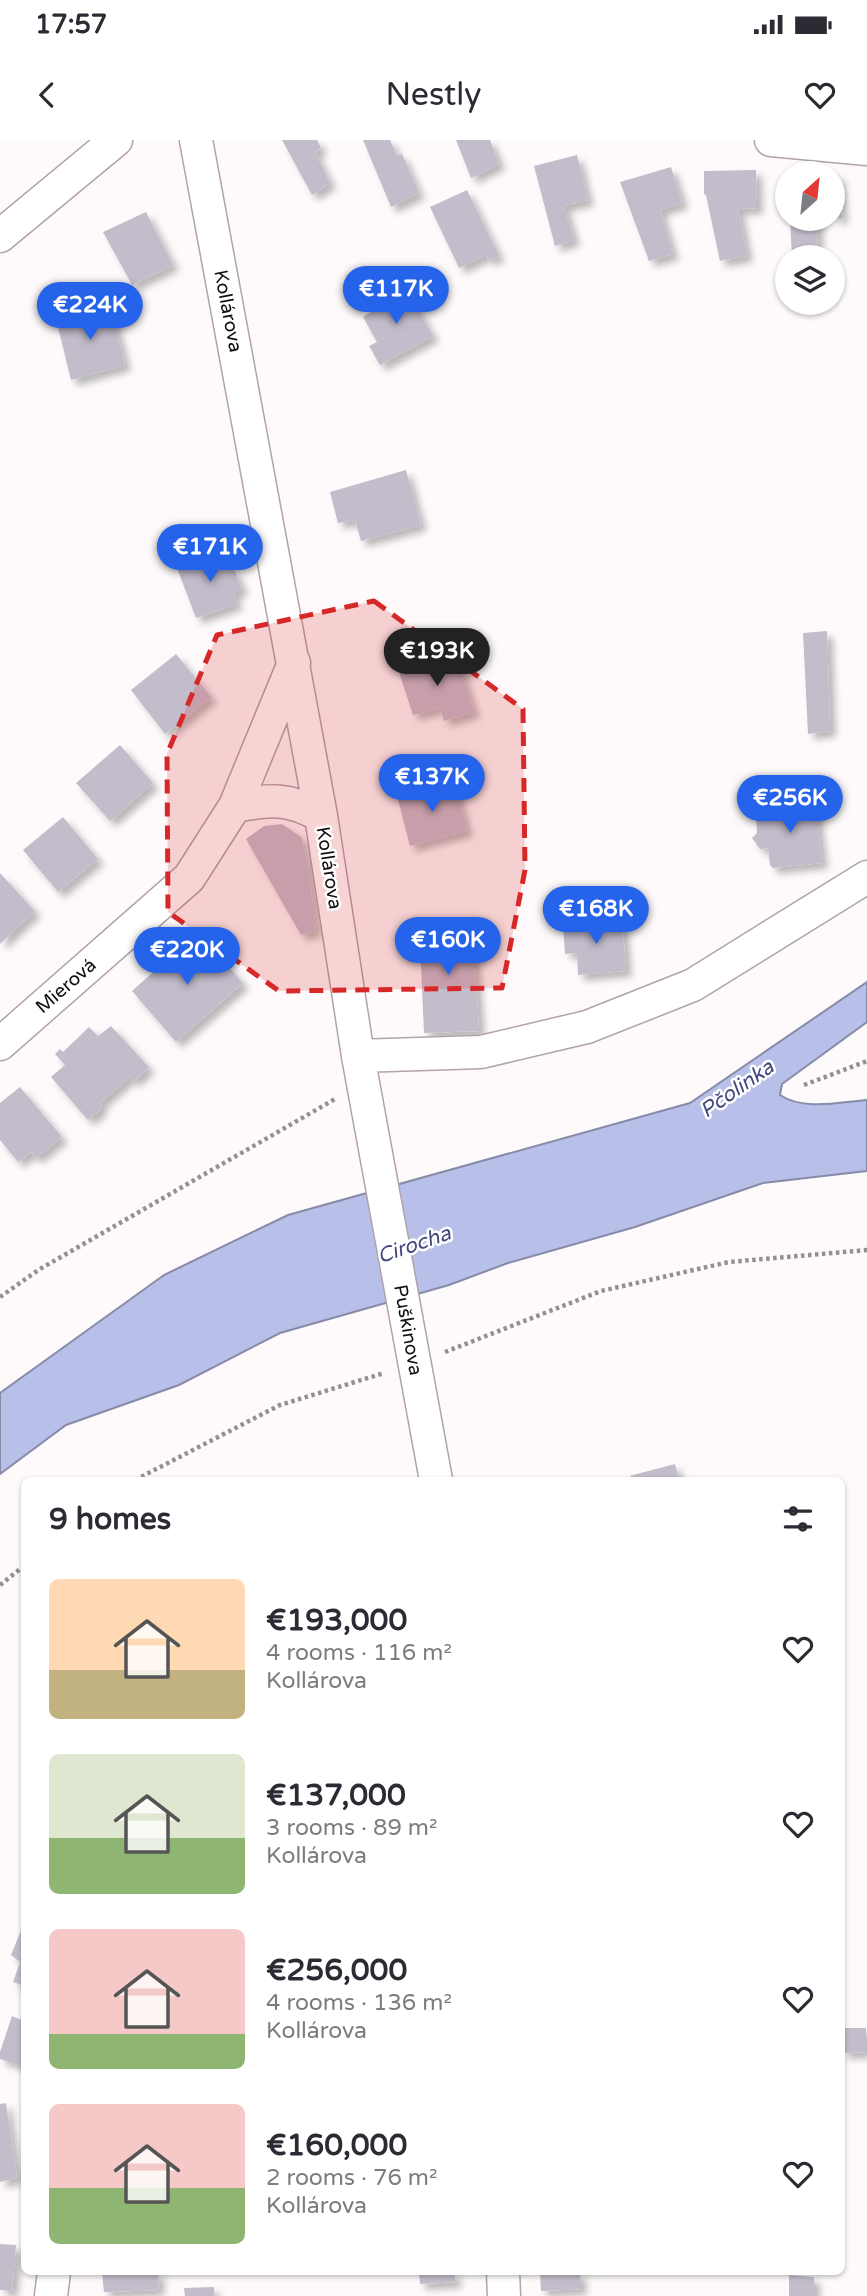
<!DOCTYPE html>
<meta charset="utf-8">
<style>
body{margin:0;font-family:"Varela Round",sans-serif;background:#f7f7f7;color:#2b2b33;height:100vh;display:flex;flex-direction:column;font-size:26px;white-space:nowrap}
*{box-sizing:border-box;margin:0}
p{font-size:23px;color:#7c7c81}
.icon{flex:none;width:38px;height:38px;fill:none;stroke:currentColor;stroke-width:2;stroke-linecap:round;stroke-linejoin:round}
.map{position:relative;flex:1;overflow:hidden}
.drawer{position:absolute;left:21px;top:1337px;width:824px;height:798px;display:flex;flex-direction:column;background:#fff;border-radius:10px;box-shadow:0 2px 5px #0004}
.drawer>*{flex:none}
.needle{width:46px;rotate:27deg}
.tools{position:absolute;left:775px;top:21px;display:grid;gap:14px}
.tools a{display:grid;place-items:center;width:70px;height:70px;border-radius:50%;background:#fff;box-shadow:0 2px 5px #0004;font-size:35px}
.price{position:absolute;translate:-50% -60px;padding:0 16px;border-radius:24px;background:#2563eb;color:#fff;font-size:23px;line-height:46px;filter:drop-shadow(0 2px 4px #0008)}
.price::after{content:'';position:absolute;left:50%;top:42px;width:21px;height:16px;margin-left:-10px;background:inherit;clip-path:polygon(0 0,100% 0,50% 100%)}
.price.current{background:#222;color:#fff}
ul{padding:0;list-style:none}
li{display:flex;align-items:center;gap:21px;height:175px;padding:0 28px}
li span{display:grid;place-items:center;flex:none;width:196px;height:140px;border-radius:10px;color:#555}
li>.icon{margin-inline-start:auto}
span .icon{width:84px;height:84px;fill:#fffc;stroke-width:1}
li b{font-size:30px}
h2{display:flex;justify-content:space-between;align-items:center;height:84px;padding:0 28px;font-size:30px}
.status{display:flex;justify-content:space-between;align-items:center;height:49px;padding:0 35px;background:#fff;direction:ltr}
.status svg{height:19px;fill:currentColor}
header{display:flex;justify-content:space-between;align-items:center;height:91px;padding:0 28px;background:#fff;font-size:32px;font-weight:600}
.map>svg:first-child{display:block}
</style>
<div class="status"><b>17:57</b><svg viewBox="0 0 49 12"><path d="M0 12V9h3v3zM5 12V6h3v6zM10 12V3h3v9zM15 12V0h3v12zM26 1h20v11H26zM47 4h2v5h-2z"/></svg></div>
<header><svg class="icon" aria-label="back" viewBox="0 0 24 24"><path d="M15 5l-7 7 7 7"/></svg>Nestly<svg class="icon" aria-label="heart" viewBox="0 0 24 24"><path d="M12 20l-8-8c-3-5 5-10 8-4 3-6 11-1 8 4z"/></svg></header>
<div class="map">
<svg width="867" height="2156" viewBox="0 0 867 2156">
<defs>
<filter id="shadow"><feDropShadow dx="6" dy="6" stdDeviation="3.5" flood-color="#0004"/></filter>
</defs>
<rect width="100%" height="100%" fill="#fefafc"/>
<path fill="#b8c0e9" stroke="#868ba8" stroke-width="2" d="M867,842V882L782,944L780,955C804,971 840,962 867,960V1031L763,1043L635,1087L508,1123L449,1145L280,1193L179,1245L66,1285L0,1334V1253L164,1135L288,1075L690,963Z"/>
<path fill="#c3bccb" filter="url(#shadow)" d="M282,0H317L321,8L315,12L330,43L312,55Z
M363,0H390L397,16L402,14L419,53L391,67Z
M456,0H490L499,24L471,38Z
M577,15L588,60L564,66L574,100L555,106L534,26Z
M671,27L682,63L660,70L673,114L649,121L620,42Z
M756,30L757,68L738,69L747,116L720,121L706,55L704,54V31Z
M833,34L839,35L842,78H833Z
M467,50L499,116L489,120L486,115L459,128L430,67Z
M146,72L173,125L132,145L103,92Z
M790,79H818L817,117H792Z
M405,146L433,196L380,225L369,206L377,202L363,177L380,166L377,161Z
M110,165L125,225L71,240L56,179Z
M406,330L421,385L361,401L355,380L338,383L330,352Z
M221,410L228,428L235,431L242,450L233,453L237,464L196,478L177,428Z
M827,491L830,591L808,594L803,493Z
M176,514L211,557L165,594L131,550Z
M456,515L474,572L444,581L440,568L413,575L398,529Z
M120,605L153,643L110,681L76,643Z
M454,642L467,691L410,706L397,656Z
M815,659L822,723L773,728L770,725L768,708L760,709L752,698L757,693L756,674L796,668V660Z
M63,677L98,719L58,752L23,710Z
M282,684L301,697L308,724L316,791L301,795L246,699L264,686Z
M0,733L35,771L0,804Z
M622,779L626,831L578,835L577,813L565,814L563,783Z
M472,781L479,891L424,893L419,782Z
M198,792L243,843L176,902L132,851Z
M111,886L149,927L133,942L131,936L100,963L102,968L88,980L51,937L65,925L55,914L60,909L63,912L89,887L98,896Z
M20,947L62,997L36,1018L31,1012L18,1022L0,1000V963Z
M675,1324L679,1340H631L630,1336L633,1335Z
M24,1783V1846L13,1842L20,1822L11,1815Z
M12,1876L24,1881V1927L0,1919V1912Z
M842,1888H866V1912L842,1913Z
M6,1963L17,2038L0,2042V1964Z
M0,2104L16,2105L12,2151L0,2150Z
M102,2132H159L158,2150L104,2152Z
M419,2132H455V2142L420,2144Z
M540,2132H580L581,2149L541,2151Z
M789,2135L814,2137V2156H789Z
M214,2147V2156H185L184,2148Z"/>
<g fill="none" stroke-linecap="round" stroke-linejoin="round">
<defs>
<path id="street" d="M196,0L321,676L358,916L436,1340
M771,0L867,9
M0,96L116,0
M235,666L294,523
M0,904L189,738L235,666C270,659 290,658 321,676
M358,916L481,912L587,887L693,845L867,737
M503,2132L504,2156
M51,2156L54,2132"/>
</defs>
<use href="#street" stroke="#b1a2ac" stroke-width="35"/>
<path stroke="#949092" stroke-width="4.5" stroke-dasharray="3.5 3.5" stroke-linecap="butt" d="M804,945L867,921
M0,1157L40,1129L335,959
M445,1212L601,1151L729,1122L867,1110
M135,1340L280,1265L384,1233
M0,1445L24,1426"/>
<use href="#street" stroke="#fff" stroke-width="32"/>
</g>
<path fill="#d62828" fill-opacity="0.2" stroke="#d62828" stroke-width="5" stroke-dasharray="14 9" stroke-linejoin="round" d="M374,461L523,569L525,730L502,848L279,851L168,772L167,614L217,495Z"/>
<g text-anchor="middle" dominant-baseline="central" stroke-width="5" stroke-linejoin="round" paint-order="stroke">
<g font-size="19" fill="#130e11" stroke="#fff">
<text transform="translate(228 171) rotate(79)">Kollárova</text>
<text transform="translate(329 728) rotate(81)">Kollárova</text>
<text transform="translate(66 846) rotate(-41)">Mierová</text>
<text transform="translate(408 1190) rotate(80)">Puškinova</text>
</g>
<g font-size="21" font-style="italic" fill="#41487d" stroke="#fff">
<text transform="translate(737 949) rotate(-35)">Pčolinka</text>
<text transform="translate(414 1105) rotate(-19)">Cirocha</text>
</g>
</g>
</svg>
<div class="tools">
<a><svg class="needle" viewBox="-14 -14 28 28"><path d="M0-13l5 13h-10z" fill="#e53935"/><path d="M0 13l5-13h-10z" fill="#7c7c81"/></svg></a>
<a><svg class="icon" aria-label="layers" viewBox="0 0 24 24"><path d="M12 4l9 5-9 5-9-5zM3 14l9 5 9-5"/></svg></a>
</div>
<b class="price" style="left:396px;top:186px">€117K</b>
<b class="price" style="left:90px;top:202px">€224K</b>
<b class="price" style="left:210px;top:444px">€171K</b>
<b class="price current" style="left:437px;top:548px">€193K</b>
<b class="price" style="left:432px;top:674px">€137K</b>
<b class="price" style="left:790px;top:695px">€256K</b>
<b class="price" style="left:596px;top:806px">€168K</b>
<b class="price" style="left:448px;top:837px">€160K</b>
<b class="price" style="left:187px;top:847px">€220K</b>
<section class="drawer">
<h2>9 homes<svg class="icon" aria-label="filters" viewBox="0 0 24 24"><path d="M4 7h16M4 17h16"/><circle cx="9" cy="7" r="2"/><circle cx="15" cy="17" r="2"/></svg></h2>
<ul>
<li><span style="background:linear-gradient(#ffd9b3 65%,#c2b280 0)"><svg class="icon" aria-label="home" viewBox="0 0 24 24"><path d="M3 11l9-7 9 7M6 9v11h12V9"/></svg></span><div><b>€193,000</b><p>4 rooms · 116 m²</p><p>Kollárova</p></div><svg class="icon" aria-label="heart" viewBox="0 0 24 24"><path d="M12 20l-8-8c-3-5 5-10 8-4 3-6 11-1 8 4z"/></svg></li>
<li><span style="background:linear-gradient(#dfe7d0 60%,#8fb573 0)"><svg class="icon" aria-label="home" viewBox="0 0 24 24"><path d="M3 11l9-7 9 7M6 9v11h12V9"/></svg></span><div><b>€137,000</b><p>3 rooms · 89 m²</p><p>Kollárova</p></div><svg class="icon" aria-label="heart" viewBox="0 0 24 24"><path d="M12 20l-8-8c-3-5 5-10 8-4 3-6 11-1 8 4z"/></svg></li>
<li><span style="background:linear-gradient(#f6c9c9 75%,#8fb573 0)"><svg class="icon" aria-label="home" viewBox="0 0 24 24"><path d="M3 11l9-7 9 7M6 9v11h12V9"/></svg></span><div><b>€256,000</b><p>4 rooms · 136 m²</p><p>Kollárova</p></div><svg class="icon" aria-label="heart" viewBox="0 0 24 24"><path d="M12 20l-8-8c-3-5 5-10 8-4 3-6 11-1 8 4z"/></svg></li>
<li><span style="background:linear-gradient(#f6c9c9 60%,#8fb573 0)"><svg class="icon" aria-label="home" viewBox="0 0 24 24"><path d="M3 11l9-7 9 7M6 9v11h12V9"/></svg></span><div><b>€160,000</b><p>2 rooms · 76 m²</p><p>Kollárova</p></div><svg class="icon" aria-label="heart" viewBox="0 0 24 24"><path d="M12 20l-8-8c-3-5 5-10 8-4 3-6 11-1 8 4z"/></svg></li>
</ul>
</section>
</div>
